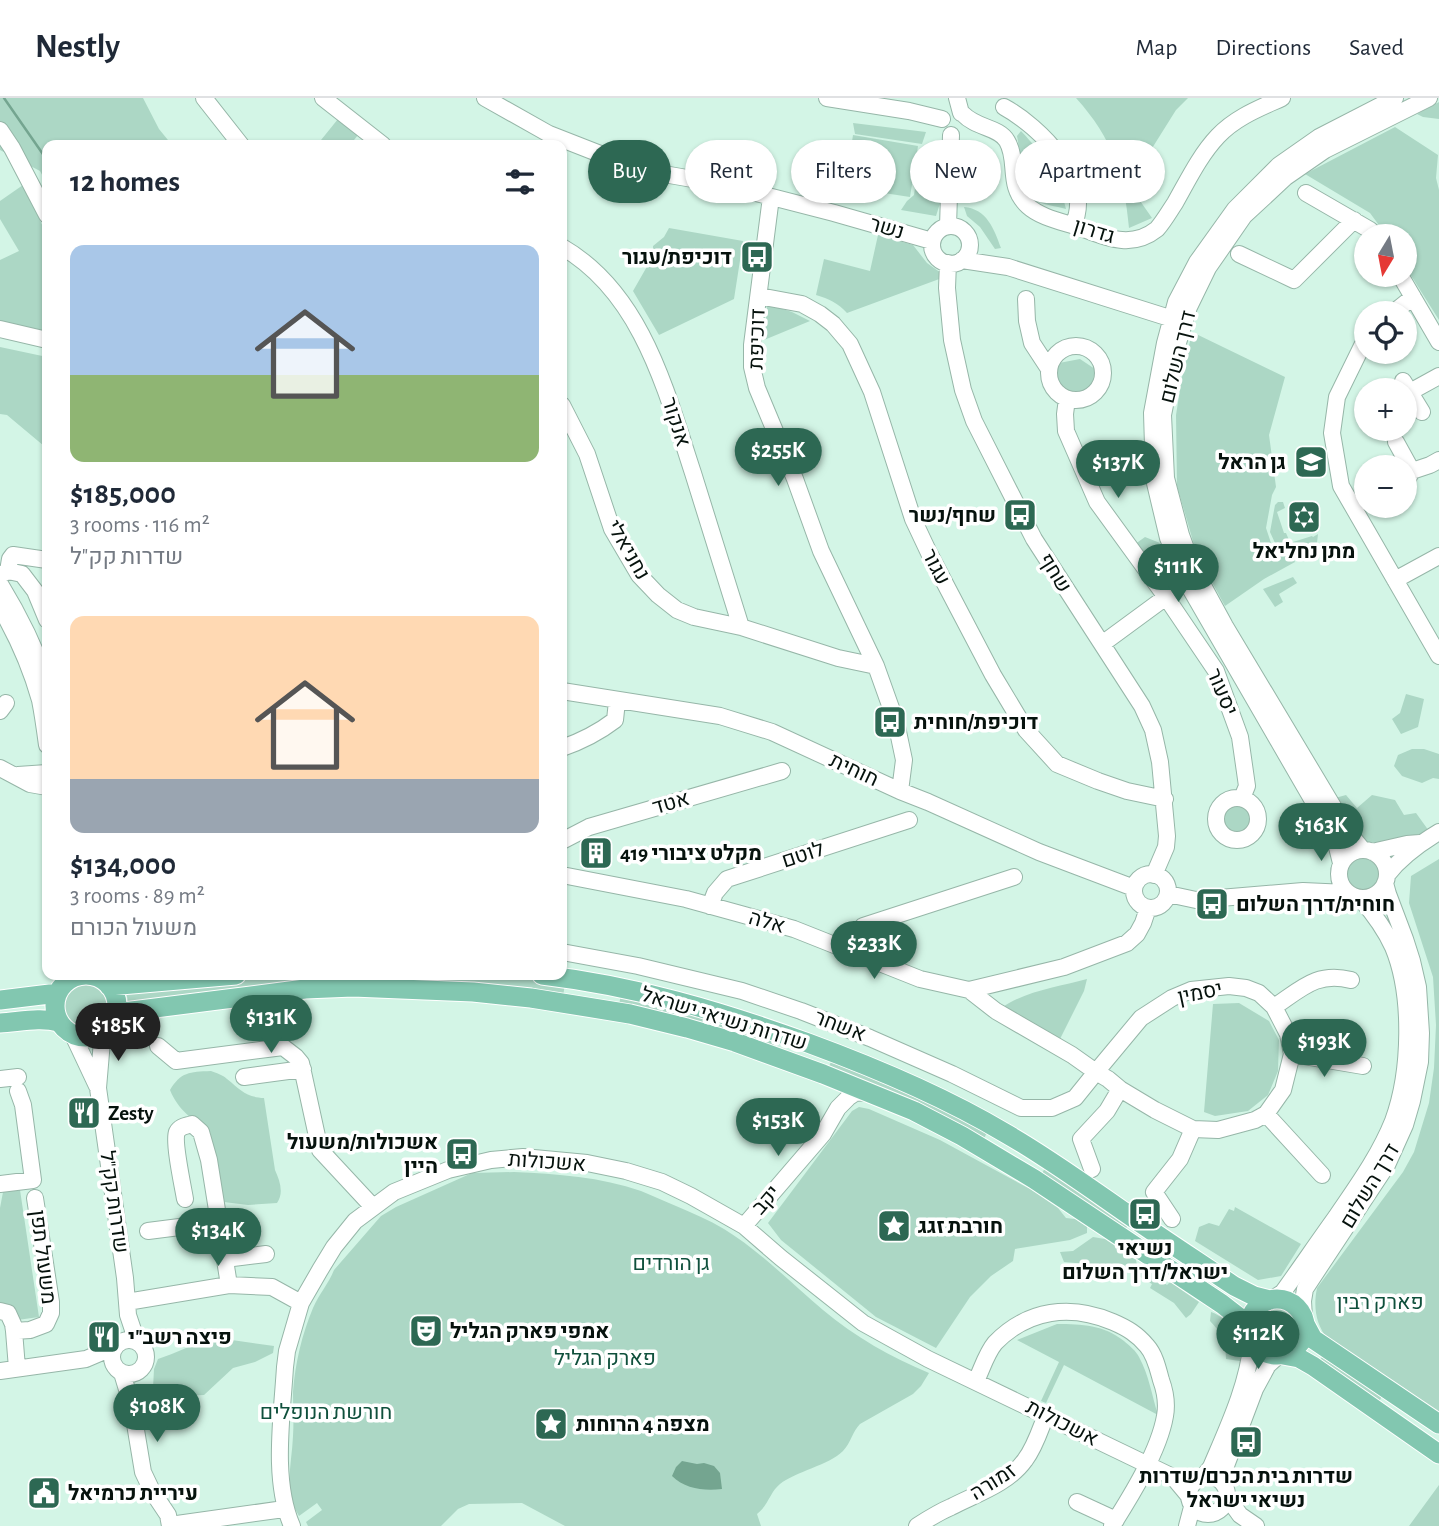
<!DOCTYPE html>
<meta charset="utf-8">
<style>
body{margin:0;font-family:"Alegreya Sans",Heebo,sans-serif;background:#f6f6f7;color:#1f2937;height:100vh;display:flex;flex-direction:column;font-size:26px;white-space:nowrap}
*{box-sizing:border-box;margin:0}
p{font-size:23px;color:#747a83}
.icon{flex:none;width:38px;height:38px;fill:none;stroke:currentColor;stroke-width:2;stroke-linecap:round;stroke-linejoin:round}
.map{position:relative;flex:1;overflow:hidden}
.sheet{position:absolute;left:42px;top:42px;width:525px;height:840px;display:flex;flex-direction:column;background:#fff;border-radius:14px;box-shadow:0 2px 5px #0004}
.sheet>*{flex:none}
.hud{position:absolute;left:588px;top:42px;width:665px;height:63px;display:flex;gap:14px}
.needle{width:46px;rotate:190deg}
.fabs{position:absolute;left:1354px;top:126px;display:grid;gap:14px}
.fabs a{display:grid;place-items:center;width:63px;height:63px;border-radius:50%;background:#fff;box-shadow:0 2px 5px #0004;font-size:35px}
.price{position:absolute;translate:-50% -60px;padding:0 16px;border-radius:24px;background:#2d6853;color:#fff;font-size:23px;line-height:46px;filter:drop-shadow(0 2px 4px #0008)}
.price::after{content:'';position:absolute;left:50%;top:42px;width:21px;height:16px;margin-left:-10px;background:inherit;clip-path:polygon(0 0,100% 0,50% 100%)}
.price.current{background:#222;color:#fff}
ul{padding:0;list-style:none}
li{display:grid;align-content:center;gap:14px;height:371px;padding:0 28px}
li span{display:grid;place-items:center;height:217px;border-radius:14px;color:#555}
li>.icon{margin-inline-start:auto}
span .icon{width:126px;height:126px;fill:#fffc;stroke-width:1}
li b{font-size:30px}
h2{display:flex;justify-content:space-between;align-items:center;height:84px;padding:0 28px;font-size:30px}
.tag{padding:0 24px;border-radius:32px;background:#fff;box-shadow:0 2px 5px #0004;font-size:24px;line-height:63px}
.tag.current{background:#2d6853;color:#fff}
header{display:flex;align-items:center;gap:42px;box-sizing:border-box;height:98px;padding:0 35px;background:#fff;border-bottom:2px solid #e0e1e3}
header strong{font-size:33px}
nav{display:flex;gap:38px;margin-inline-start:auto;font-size:24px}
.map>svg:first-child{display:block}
</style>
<header>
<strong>Nestly</strong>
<nav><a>Map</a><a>Directions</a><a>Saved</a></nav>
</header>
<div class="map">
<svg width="1439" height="1428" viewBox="0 0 1439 1428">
<rect width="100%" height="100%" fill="#d3f5e6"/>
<path fill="#acd7c5" d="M0,0H143L159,31L172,47H47V86L40,73L0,52Z
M1076,0H1188L1176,12L1129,87L1152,120L1129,130C1124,76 1113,41 1076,0Z
M1439,4V21L1423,19L1417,16Z
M338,21L358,37L350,47H317Z
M853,25L926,34L922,46L855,36Z
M1395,29L1438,57L1436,80L1439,92V222L1405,168V138H1387L1370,115L1305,76Z
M1021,33C1043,56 1059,79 1066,111C1056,108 1043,107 1034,102C1017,92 1021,55 1017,38Z
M853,37L918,48L910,99L845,89Z
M945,52L943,96L936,118L901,112L907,103L914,97L920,55Z
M800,59L839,67L836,74L817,80L796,65Z
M23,87L47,137V235L0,223V162L19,153L0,121V103Z
M964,109C987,111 994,131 1001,150L995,151L980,129L967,118Z
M669,130L743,143L734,201L659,237L633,193L653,158V148L664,139Z
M878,137L913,147L927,165L941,175L942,180L847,215C838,205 829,201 816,197L824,161L870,173Z
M767,206L792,214L810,223L764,242Z
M1192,234L1285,279L1269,337L1276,389L1272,397L1266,430L1272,448L1290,455L1295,464L1264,481L1225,508L1197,457L1177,388L1176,317L1182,279Z
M0,249L47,259V345L44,348L7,317L0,316Z
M1080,261L1095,271L1092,291C1077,298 1069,298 1055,287L1059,265Z
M1278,404H1283L1285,410L1277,414L1284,435H1286L1289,442L1283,448L1275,445L1270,434L1275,407Z
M1318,436L1317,445L1301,455L1286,450L1293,444L1312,438L1313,439Z
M1145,439L1160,445L1150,467L1124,454Z
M1293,479L1297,485L1279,496L1283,504L1275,509L1263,491Z
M1406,596L1424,601L1418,629L1401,636L1392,621L1400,615Z
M1412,651H1424L1439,656V681L1433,680L1422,685L1402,678L1394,668L1398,657Z
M1346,697L1357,710L1372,697L1395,702L1404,717L1416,715L1429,733L1395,746L1365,744L1343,718L1335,700Z
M1238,704C1256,709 1257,716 1251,734C1239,740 1231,737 1221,728L1220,714L1228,705Z
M1346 777a18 18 0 1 1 36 0a18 18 0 1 1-36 0Z
M1439,761V1316L1328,1241C1316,1227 1313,1209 1317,1190L1403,1074L1414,1054L1429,1005L1434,970L1436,927L1433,879L1409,805L1411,778Z
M294,877H309L310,879L304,883L129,908L126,894Z
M356,877H487L565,885L563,899L356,883Z
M1087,881L1084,893L1060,941L1000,911C1024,893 1058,889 1087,881Z
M63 909a23 23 0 1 1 46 0a23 23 0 1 1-46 0Z
M621,895L776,940L773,950L619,908Z
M1239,905L1269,923L1279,942L1278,973L1268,997L1248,1013L1215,1018L1204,1014L1213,906Z
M832,961L988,1032L983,1043L828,971Z
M211,973C216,975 223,977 227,981C241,992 245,999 264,1000L275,1072C280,1083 284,1095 277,1105L248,1107L224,1104L210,1034C193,1022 178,1012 170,992C181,974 189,974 211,973Z
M859,1009L869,1011L940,1042L1030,1091L1058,1110L1066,1120L1075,1121L1087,1129V1135L1070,1142L1015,1151L1013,1163L991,1178L970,1199L936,1250L876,1219L781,1142L768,1125L852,1013Z
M1046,1068L1129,1125L1124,1134L1040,1079Z
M514,1074C557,1076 601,1079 641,1093C653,1098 664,1103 676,1108C692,1115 709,1122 724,1131C760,1153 791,1185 823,1212C855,1239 891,1259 929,1275L921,1288L913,1296L860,1326C852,1334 851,1345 843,1353C829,1367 795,1374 780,1386C770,1394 768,1408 757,1416L761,1428H565L522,1405L469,1406L458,1411L441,1428H308L306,1424L322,1412L317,1405L299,1418C283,1393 292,1365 293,1338C294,1323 293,1309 293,1294C295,1266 302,1236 313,1210C319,1196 329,1185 334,1172L381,1118L396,1109L472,1075Z
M20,1092L39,1219L3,1224L0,1205V1110L3,1094Z
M1235,1109L1301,1146L1281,1178L1258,1182L1195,1143L1199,1129L1209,1125L1219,1128L1229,1111L1234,1113Z
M1093,1139L1105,1141L1136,1162L1137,1167L1143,1172L1151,1171L1161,1178L1159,1181L1167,1187L1170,1184L1199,1204L1191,1216L1186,1220L1174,1205L1150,1190L1152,1186L1125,1170L1118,1172L1087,1166L1064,1164L1060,1154L1073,1153Z
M1258 1229a19 19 0 1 1 38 0a19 19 0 1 1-38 0Z
M1211,1214C1231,1221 1242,1241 1240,1263L1226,1261C1226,1245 1221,1234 1210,1223Z
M1057,1226C1082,1226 1104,1227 1124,1243C1130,1248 1136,1253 1139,1259C1149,1277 1152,1298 1158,1317L1064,1267L1046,1305L1041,1303L1059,1264L1017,1242Z
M211,1239L274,1248L273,1255L255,1264L233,1270L204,1297L164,1299L153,1290L154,1271L158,1261C177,1255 193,1246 211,1239Z
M1324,1256L1383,1296L1378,1306L1318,1265Z
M1439,1387V1428H1409Z"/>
<path fill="#74a590" d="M682,1363L697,1366L704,1365L714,1368L720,1375L722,1391C704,1393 685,1391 672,1378L676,1369Z"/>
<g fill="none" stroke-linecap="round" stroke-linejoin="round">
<path stroke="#74a590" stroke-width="2.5" d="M4,0L47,62"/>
<defs>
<path id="minor" d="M204,0L241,47
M323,0L383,47
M485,0L549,36L641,72L721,86L834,115L932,143
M827,0L909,13L942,21
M957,0L961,15
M1004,9C1039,28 1095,83 1073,127
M963,16C976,30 999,29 1007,43C1019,63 1006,88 1028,108C1041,120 1064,124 1081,130C1094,135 1108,141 1122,142C1135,143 1147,139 1157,131C1164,123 1169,114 1175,105C1188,82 1200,57 1218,38C1236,19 1260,10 1282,0
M0,32L12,50L47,117
M1306,95L1370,132L1377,138
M771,99L752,247V269L757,290L795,381L821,453L876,568L896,624L904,662L900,693
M948,128L951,37
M932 147a19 19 0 1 1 38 0a19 19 0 1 1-38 0Z
M562,149C642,195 666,293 693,375C709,427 725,478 741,529
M1239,156L1294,182L1354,122
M962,162L1008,169L1179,223
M948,165L947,190L952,242L963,292L974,323L1034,441L1142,608L1153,632L1160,664L1167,738L1166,749L1154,777
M1400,177L1439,244
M759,198L802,206L820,216L833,226L850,246L872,294L913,421L929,455L993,577L1026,632L1057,666L1098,683L1127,693L1165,701
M1026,201L1027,223L1032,245L1049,271
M1393,215L1413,199
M0,231L47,242
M1367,242L1362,248L1337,299L1332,335L1341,388L1439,558
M1049 275a27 27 0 1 1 54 0a27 27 0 1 1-54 0Z
M1403,283L1422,314
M1410,294L1439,278
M1067,301L1065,316L1066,333L1097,404L1166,499
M562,307L587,356L612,431L639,477L658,497L677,512L694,519L741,529L838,560L876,568
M1396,344L1412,373
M1405,382L1408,380L1412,373L1430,367L1439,362
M8,473L10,461L13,457L47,462
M0,477L8,473L22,476L35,493L47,522
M1395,482L1439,458
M0,486C19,517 35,549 47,584
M0,509C17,538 31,570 40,602C43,617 45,632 47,647
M1102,546L1166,499L1216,573L1240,639L1247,688L1242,700
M562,593L720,618L772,634L900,693L928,704L1039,754L1134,790
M0,613L6,605
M562,650C582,643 598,635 615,622L617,603
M0,670L30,686L47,689
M18,677L47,675
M1216 721a21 21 0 1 1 42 0a21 21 0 1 1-42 0Z
M562,743L589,729L782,673
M1339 776a24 24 0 1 1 48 0a24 24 0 1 1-48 0Z
M1363,752L1349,735L1225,528L1200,482L1189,459L1181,437L1166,380L1163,317L1177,248L1189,209L1208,170L1244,118L1286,79L1325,52L1429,0
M1372,754L1407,746L1420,745
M1341,765L1335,741L1187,485L1168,440L1154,381L1152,315L1165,245L1176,204L1197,164L1235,111L1279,67L1319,39L1395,0
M1134 793a17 17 0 1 1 34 0a17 17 0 1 1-34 0Z
M562,777L686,801L744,817L794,831L920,881L969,892L1064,869L1127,845L1137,836L1143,825L1148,810
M1387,777C1401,759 1419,746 1439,734
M1168,796L1196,802L1303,793L1347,795
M710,808L715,795L727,781L909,722
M848,853L863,828L1014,779
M562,854L638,868L742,893L801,913L870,940L952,976L1021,1010H1052L1075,1000L1096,974L1141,920L1172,900L1191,892L1229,888L1246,890L1259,895L1274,909L1288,936L1292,956L1283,992L1266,1016L1255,1022L1218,1032L1193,1031L1155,1012L1120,991L1108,981L1096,974L1072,957L996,913L969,892
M96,877L99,881
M67,884L69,877
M1274,909C1301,891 1317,873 1351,882
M105,933L102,943L98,990L125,1180L128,1217L137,1244
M73,937L97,988
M158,948L176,963L283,949L296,959L301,965L320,1052L373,1109
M1292,956L1363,968
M244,979L303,971
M0,981L18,979
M1266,1016L1322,1077
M1092,1071L1081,1041L1107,1013L1120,991
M0,1086L33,1082L23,1007L18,993
M185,1101C183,1089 173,1043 177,1034C180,1028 187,1028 192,1026L201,1034L209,1062L229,1187
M1172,1121L1154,1094L1180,1061L1193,1031
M744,1128L823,1036L838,1010L849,999L855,995L868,994
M148,1133L219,1124
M225,1161L266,1156
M1273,1201L1283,1194C1301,1169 1318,1144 1336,1119C1357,1088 1379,1058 1393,1023C1411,974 1413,897 1393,849C1385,831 1373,815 1360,800
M127,1204L229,1187L272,1189L301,1205
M0,1213L8,1215L13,1226L14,1233
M1304,1220L1303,1203L1305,1191L1387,1067L1405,1027L1412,1003L1420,964L1421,935L1418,889L1412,863L1405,841L1388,796L1385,785
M112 1259a17 17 0 1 1 34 0a17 17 0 1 1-34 0Z
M17,1270L14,1233L30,1232L46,1226L51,1215V1204L35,1100
M0,1273L86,1261L114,1249
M122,1275L132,1308L143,1374L152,1393L168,1417L170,1428
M976,1283C982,1271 986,1256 995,1245C1028,1211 1071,1206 1113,1224C1127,1230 1137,1236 1147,1248C1155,1257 1158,1271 1161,1282C1165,1293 1167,1307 1165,1318C1159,1353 1131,1398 1112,1428
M1189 1397a19 19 0 1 1 38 0a19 19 0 1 1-38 0Z
M1203,1379L1211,1369C1228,1329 1248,1287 1252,1243
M1224,1387V1373L1255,1291L1268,1267L1279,1257
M1227,1399L1240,1417L1256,1428
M1077,1404L1116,1422
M170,1427L284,1411
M292,1428C272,1382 282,1319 285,1269L287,1253L301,1205L320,1172L334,1149L355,1123L394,1094L448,1072L491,1062L523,1059L587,1065L626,1073L662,1084L691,1098L744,1128L781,1160L863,1225L928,1261L1173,1379L1188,1397
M917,1428C928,1421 939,1414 951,1409C976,1396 1008,1386 1025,1362C1035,1349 1040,1332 1046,1317
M1187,1428L1192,1409"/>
<path id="major" d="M542,877C635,888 720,913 808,945C876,970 943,998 1005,1035C1049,1060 1091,1091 1133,1120C1166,1143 1200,1165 1234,1188L1254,1198L1270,1202
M55 908a31 31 0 1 1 62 0a31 31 0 1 1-62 0Z
M109,888L236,877
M0,902L58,895
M116,915L305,891L353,889L473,894L531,900L630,916L687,930L735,944L823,976L914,1013L962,1038L1034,1081L1222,1206L1240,1220L1248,1229
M0,925C19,924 40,919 59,924
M1249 1229a28 28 0 1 1 56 0a28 28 0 1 1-56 0Z
M1305,1226L1313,1241L1439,1326
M1283,1257L1299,1260L1313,1268L1439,1356"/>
</defs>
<use href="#minor" stroke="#96b6a8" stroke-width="18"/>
<use href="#major" stroke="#fff" stroke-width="21"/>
<use href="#minor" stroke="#fff" stroke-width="16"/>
<use href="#major" stroke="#82c7b0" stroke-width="19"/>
</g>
<defs>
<symbol id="bus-square" viewBox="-11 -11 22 22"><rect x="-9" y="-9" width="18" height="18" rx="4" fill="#2d6853" stroke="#fff"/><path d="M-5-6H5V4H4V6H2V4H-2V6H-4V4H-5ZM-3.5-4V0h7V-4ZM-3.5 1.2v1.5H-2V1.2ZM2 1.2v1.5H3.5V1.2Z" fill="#fff"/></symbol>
<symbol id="school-square" viewBox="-11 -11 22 22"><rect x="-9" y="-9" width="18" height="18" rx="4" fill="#2d6853" stroke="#fff"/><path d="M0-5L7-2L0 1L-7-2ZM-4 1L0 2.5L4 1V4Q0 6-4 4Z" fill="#fff"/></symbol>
<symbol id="synagogue-square" viewBox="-11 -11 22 22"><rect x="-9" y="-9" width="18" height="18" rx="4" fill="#2d6853" stroke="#fff"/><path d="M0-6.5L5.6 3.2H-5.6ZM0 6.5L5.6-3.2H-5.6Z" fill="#fff"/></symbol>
<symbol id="building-square" viewBox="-11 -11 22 22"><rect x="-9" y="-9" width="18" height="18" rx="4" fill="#2d6853" stroke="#fff"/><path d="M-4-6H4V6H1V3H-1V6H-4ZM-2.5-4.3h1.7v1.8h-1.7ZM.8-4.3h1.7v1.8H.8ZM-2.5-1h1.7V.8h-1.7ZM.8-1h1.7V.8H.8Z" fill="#fff"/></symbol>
<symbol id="restaurant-square" viewBox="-11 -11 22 22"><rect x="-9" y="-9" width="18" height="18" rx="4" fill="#2d6853" stroke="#fff"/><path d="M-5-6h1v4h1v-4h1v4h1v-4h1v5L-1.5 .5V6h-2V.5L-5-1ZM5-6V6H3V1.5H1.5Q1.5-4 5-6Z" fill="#fff"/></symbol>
<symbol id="sight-square" viewBox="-11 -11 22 22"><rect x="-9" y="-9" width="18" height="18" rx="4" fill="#2d6853" stroke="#fff"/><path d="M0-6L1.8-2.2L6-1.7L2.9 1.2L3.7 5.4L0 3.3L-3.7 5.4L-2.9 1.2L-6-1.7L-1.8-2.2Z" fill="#fff"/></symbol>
<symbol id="theatre-square" viewBox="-11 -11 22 22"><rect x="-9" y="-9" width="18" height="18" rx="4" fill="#2d6853" stroke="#fff"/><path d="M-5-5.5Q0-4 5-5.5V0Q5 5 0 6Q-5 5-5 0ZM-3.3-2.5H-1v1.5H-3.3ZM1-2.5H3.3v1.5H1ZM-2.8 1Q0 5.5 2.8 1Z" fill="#fff"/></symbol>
<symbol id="civic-square" viewBox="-11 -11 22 22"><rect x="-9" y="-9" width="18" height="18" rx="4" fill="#2d6853" stroke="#fff"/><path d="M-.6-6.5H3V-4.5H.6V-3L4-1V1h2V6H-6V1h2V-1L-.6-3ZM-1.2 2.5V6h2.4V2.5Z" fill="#fff"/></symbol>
</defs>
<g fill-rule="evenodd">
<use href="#bus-square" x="738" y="140" width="38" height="38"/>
<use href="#school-square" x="1292" y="345" width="38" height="38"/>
<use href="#bus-square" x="1001" y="398" width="38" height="38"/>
<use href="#synagogue-square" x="1285" y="400" width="38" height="38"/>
<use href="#bus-square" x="871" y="605" width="38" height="38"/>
<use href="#building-square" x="577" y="736" width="38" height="38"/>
<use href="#bus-square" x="1193" y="787" width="38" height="38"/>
<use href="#restaurant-square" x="65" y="996" width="38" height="38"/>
<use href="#bus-square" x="443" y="1037" width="38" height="38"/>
<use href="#bus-square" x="1126" y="1097" width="38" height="38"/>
<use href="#sight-square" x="875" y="1109" width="38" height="38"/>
<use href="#theatre-square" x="407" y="1214" width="38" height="38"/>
<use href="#restaurant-square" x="85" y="1220" width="38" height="38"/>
<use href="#sight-square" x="532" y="1307" width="38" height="38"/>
<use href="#bus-square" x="1227" y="1325" width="38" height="38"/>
<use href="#civic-square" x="25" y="1376" width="38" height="38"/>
</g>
<g text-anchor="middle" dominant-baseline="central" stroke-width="7" stroke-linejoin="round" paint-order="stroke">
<g font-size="21" fill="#06120d" stroke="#fff">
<text transform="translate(887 130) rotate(16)">נשר</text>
<text transform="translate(1094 133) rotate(17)">גדרון</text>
<text transform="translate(757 241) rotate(-88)">דוכיפת</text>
<text transform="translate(1178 259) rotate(-76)">דרך השלום</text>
<text transform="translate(676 324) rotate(72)">אנקור</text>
<text transform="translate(628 452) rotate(60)">נחניאלי</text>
<text transform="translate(936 469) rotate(63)">עגור</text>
<text transform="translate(1055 475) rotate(58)">שחף</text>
<text transform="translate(1222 594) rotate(67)">יסעור</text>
<text transform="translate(854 672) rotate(25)">חוחית</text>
<text transform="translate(671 705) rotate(-16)">אטד</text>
<text transform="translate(803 757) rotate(-18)">לוטם</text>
<text transform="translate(767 824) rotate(16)">אלה</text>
<text transform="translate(1200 895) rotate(-12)">יסמין</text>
<text transform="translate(724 921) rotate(17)">שדרות נשיאי ישראל</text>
<text transform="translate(840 928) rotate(21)">אשחר</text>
<text transform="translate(547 1064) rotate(4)">אשכולות</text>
<text transform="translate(1370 1088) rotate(-59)">דרך השלום</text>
<text transform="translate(766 1102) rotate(-49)">יקב</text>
<text transform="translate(114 1104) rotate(82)">שדרות קק"ל</text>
<text transform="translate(43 1159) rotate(83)">משעול תפן</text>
<text transform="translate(1062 1325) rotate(27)">אשכולות</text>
<text transform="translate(993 1384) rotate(-32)">זמורה</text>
</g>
<g font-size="21" font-weight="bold" fill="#06120d" stroke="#fff" text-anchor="start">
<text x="732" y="159" text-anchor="end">דוכיפת/עגור</text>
<text x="1286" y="364" text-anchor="end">גן הראל</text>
<text x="996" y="417" text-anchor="end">שחף/נשר</text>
<text x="1304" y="453" text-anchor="middle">מתן נחליאל</text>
<text x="914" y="624">דוכיפת/חוחית</text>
<text x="620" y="755">מקלט ציבורי 419</text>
<text x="1236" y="806">חוחית/דרך השלום</text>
<text x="108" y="1015">Zesty</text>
<text x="438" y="1044" text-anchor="end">אשכולות/משעול<tspan x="438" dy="24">היין</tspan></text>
<text x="918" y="1128">חורבת זגג</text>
<text x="1145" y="1150" text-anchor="middle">נשיאי<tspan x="1145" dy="24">ישראל/דרך השלום</tspan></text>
<text x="450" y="1233">אמפי פארק הגליל</text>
<text x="128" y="1239">פיצה רשב"י</text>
<text x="576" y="1326">מצפה 4 הרוחות</text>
<text x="1246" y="1378" text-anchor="middle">שדרות בית הכרם/שדרות<tspan x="1246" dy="24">נשיאי ישראל</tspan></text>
<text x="68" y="1395">עיריית כרמיאל</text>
</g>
<g font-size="21" fill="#0f503c" stroke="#fff">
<text x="671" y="1165">גן הורדים</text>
<text x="1380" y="1204">פארק רבין</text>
<text x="605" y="1260">פארק הגליל</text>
<text x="326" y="1314">חורשת הנופלים</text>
</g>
</g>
</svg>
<div class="fabs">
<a><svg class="needle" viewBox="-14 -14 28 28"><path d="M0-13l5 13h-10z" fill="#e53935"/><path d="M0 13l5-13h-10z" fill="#747a83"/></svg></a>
<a><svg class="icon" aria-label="locate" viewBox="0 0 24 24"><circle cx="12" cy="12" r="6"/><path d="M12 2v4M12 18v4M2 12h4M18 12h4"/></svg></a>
<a>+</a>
<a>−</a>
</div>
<b class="price" style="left:778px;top:390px">$255K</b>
<b class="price" style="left:1118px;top:402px">$137K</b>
<b class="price" style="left:1178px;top:506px">$111K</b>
<b class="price" style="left:1321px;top:765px">$163K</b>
<b class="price" style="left:874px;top:883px">$233K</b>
<b class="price" style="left:271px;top:957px">$131K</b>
<b class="price current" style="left:118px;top:965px">$185K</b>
<b class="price" style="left:1324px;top:981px">$193K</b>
<b class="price" style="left:778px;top:1060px">$153K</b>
<b class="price" style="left:218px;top:1170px">$134K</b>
<b class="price" style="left:1258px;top:1273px">$112K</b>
<b class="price" style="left:157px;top:1346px">$108K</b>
<div class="hud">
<a class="tag current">Buy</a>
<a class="tag">Rent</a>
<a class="tag">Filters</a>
<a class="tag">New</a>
<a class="tag">Apartment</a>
</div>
<section class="sheet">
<h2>12 homes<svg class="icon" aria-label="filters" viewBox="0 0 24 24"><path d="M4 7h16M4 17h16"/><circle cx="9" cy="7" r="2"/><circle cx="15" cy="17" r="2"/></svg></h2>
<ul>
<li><span style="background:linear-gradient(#a9c7e8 60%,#8fb573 0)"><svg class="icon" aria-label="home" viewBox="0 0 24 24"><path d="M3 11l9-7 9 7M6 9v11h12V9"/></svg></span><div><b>$185,000</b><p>3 rooms · 116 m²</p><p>שדרות קק&quot;ל</p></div></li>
<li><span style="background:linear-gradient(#ffd9b3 75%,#9aa5b1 0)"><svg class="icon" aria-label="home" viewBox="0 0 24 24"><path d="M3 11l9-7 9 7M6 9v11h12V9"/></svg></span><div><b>$134,000</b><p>3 rooms · 89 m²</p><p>משעול הכורם</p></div></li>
</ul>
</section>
</div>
